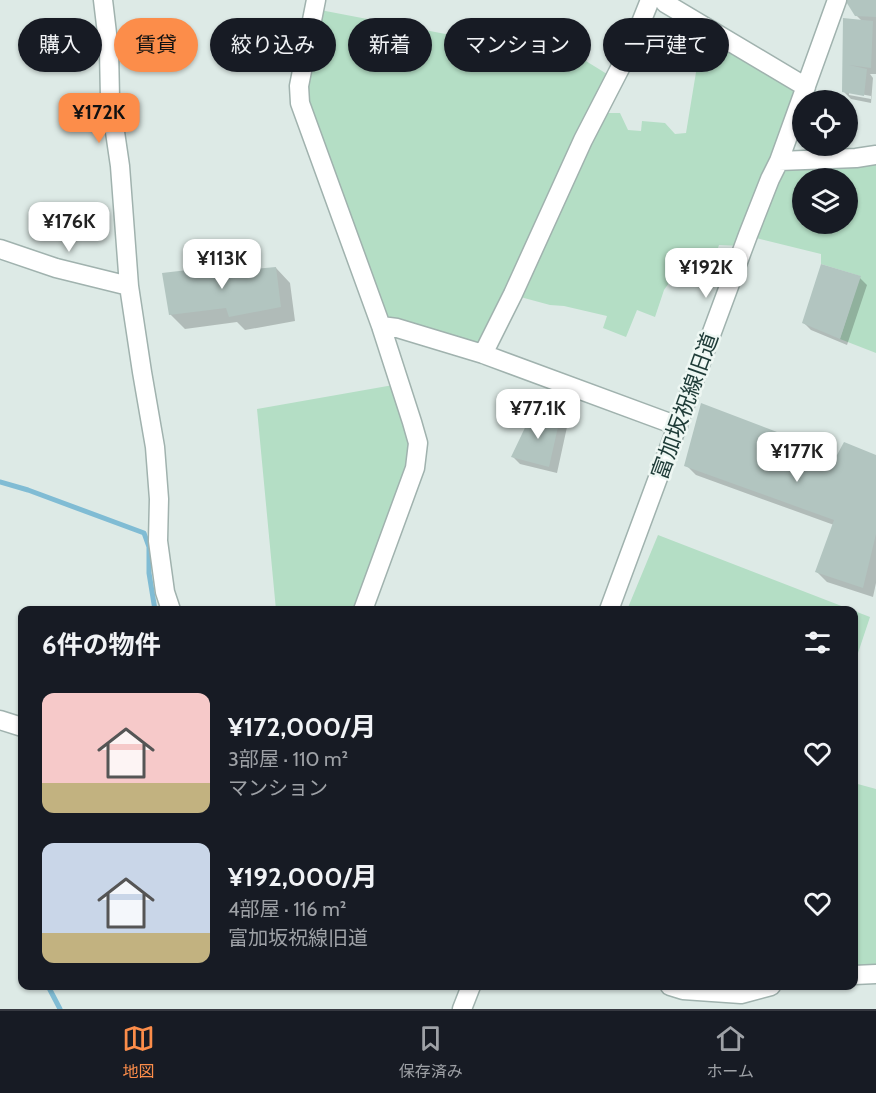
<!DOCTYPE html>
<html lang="ja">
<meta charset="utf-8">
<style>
body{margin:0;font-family:Cabin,"Noto Sans JP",sans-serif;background:#20242c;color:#f1f3f6;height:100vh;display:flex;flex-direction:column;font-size:22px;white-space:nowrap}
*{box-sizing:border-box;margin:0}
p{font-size:20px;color:#9ea1a6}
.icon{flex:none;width:33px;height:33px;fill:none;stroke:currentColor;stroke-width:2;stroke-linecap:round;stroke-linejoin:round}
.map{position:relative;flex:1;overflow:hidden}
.sheet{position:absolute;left:18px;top:606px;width:840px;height:384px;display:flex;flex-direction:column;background:#171b24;border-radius:12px;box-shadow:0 2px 4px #0004}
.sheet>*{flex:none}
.hud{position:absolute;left:18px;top:18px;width:840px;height:54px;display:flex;gap:12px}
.buttons{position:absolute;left:792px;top:90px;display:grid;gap:12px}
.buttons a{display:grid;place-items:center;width:66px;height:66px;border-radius:50%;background:#171b24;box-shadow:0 2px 4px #0004;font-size:30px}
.price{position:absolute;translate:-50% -51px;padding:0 14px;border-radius:12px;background:#fff;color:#222;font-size:20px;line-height:39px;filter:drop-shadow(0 2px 3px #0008)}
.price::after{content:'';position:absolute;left:50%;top:36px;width:18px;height:14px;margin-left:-9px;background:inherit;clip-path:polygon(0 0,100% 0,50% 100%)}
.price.current{background:#fc8d4a;color:#111}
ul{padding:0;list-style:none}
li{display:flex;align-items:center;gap:18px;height:150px;padding:0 24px}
li span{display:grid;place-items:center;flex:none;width:168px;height:120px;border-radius:12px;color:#555}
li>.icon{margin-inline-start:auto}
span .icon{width:72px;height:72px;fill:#fffc;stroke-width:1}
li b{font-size:26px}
h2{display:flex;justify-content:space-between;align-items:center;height:72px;padding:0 24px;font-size:26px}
.pill{padding:0 21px;border-radius:27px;background:#171b24;box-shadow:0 2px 4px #0004;font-size:21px;line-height:54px}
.pill.current{background:#fc8d4a;color:#111}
.tabs{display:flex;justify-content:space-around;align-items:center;height:84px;border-top:2px solid #363941;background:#171b24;font-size:16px;color:#9ea1a6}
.tabs a{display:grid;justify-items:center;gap:3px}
.tabs .current{color:#fc8d4a}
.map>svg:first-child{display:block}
</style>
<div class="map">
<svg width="876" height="1009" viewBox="0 0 876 1009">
<rect width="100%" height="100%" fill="#ddeae6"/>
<path fill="#b4dec5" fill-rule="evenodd" d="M315,9L456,36H512L573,53L615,79L604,113H620L628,130L641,131L642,121L665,123L675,134L686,133L699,54L714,57L725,38L806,87L779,160L876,155V353L840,339L860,276L821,264V254L748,236L744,246L719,245L706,283L671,280L664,290L655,317L637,310L626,337L603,328L607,316L564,306L550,305L513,295L483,354L381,326L299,86ZM802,178H848V224H802Z
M399,384L418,443L363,610H276L257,409Z
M658,535L870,617L854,665V610H627Z
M854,783L876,789V974L854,975Z"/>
<path fill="#0003" fill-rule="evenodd" d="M847,0H876V74H870L873,78L871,103L851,99L844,92L845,19L862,21L856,15ZM849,92L871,96V99L849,95Z
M276,268L290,283L295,321L245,330L237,322L185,329L170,314L244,271Z
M860,278L867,285L847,345L811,330L804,323Z
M559,419L567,427L557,473L520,464L512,456Z
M838,457H876V583L873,597L827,582L817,572L834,525L696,475L686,465Z"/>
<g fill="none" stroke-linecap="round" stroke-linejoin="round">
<path stroke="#80bcd4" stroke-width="5" d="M0,482L28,490L144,533L149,547V573L155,610
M48,986L60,1009"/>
</g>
<path fill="#b2c5c0" d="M845,0H876V17L855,16Z
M843,18L873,21L871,68L849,65L867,69L864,96L842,92Z
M239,264L244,270L276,267L281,307L229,317L226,308L169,315L162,273Z
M821,264L861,276L840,339L802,323Z
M701,403L837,455L844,442L876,455V534L863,588L815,572L834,520L684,466Z
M532,413L560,418L549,467L511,457Z"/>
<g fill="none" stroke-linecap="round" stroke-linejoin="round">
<defs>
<path id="minor" d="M103,0L109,50L110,98L120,166L129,286L142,372L155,447L159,499L158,541L165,592L171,610
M316,0L299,86L300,103L381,326L412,422L418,443L415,468L363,610
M665,3L806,87
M779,161L856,158L876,155
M0,249L56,268L129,286
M381,326L397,328L483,354L678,426
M483,354L513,294L583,140L632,45L650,0
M609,610L748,235L770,179L779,161L837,0
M0,720L22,727
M854,975L876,974
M670,986L683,990L741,994L771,986
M462,1009L471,986"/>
</defs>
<use href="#minor" stroke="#a0b2ae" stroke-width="21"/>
<use href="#minor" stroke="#fff" stroke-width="18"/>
</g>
<g text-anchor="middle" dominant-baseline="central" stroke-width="5" stroke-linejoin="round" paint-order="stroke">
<g font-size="22" fill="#1e3b37" stroke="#eef7f3">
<text transform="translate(685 406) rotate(-70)">富加坂祝線旧道</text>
</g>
</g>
</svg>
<div class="buttons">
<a><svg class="icon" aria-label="locate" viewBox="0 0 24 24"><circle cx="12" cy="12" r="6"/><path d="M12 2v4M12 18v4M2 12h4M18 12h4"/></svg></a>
<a><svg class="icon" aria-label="layers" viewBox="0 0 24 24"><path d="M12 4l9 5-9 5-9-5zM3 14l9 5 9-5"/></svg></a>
</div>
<b class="price current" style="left:99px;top:144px">¥172K</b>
<b class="price" style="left:69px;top:253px">¥176K</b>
<b class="price" style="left:222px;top:290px">¥113K</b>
<b class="price" style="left:706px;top:299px">¥192K</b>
<b class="price" style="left:538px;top:440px">¥77.1K</b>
<b class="price" style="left:797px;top:483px">¥177K</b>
<div class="hud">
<a class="pill">購入</a>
<a class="pill current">賃貸</a>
<a class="pill">絞り込み</a>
<a class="pill">新着</a>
<a class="pill">マンション</a>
<a class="pill">一戸建て</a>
</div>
<section class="sheet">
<h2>6件の物件<svg class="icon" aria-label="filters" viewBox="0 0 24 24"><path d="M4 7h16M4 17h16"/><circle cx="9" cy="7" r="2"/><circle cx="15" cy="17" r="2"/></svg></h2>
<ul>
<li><span style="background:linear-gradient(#f6c9c9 75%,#c2b280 0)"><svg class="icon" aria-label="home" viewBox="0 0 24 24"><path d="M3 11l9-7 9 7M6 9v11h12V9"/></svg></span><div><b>¥172,000/月</b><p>3部屋 · 110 m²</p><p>マンション</p></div><svg class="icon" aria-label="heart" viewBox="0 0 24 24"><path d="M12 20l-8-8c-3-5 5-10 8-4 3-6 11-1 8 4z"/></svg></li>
<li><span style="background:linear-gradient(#c9d6e8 75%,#c2b280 0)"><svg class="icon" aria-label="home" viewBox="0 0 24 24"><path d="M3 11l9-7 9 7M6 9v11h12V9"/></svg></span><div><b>¥192,000/月</b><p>4部屋 · 116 m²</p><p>富加坂祝線旧道</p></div><svg class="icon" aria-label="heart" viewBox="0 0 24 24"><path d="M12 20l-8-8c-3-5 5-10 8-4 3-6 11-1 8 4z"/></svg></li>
</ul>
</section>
</div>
<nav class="tabs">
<a class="current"><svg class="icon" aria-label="map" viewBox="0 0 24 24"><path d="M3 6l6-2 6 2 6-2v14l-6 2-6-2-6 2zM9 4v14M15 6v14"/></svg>地図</a>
<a><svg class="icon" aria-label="saved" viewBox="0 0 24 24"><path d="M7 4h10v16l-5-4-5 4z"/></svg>保存済み</a>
<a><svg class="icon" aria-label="home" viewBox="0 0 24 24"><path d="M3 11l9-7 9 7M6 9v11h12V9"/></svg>ホーム</a>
</nav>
